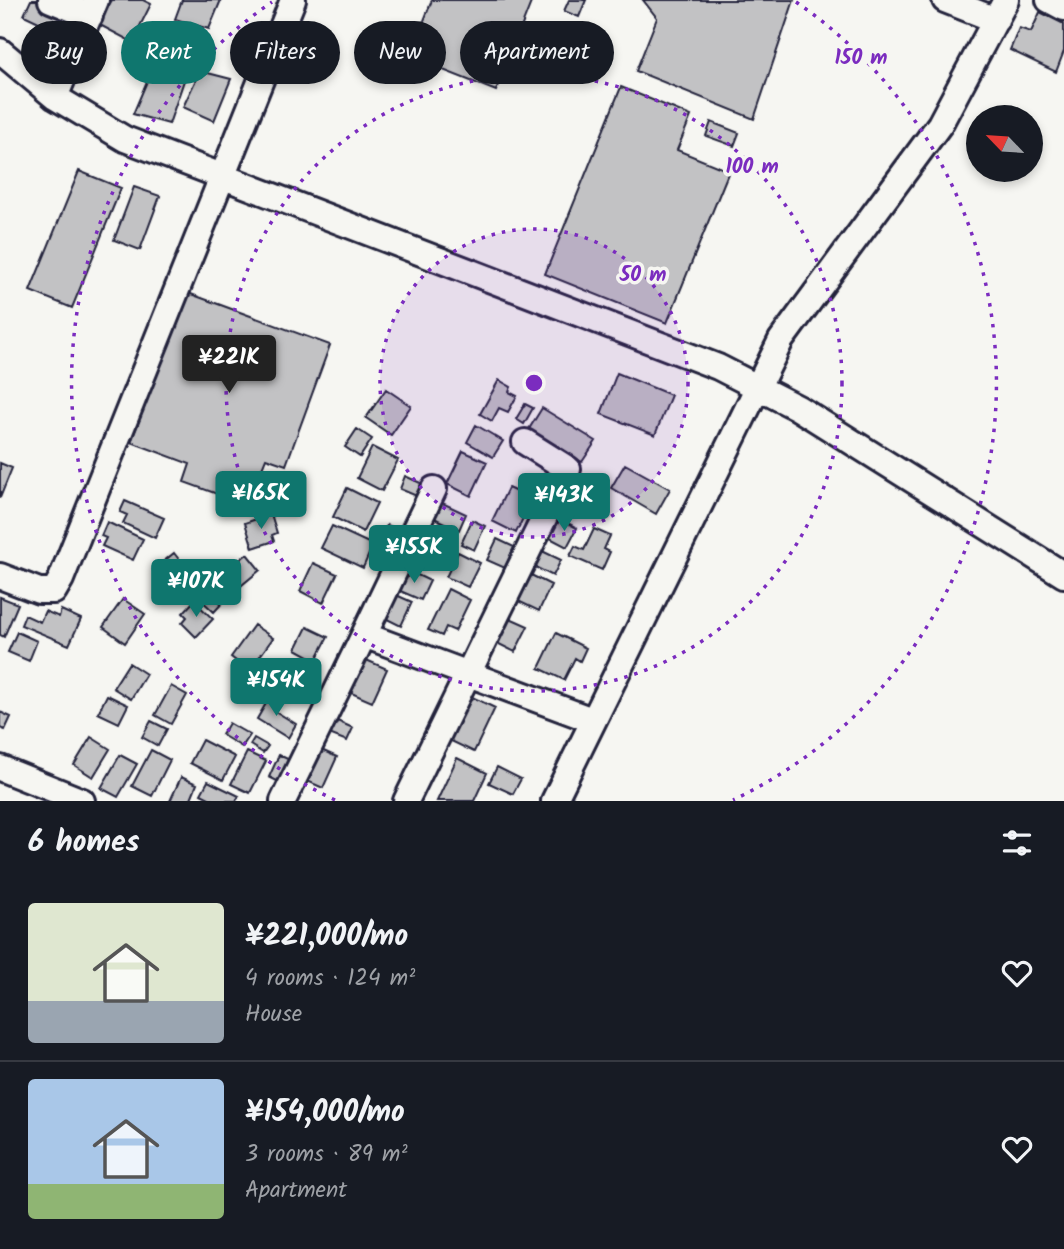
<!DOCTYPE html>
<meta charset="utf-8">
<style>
body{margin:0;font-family:Kalam,sans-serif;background:#242831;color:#f1f3f6;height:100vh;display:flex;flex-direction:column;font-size:26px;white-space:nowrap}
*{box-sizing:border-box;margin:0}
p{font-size:23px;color:#9ea1a6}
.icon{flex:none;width:38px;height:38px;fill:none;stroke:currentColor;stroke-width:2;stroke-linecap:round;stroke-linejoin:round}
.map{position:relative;height:801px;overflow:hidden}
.side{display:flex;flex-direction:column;background:#171b24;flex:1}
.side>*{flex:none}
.banner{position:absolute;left:21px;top:21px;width:700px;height:63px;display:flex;gap:14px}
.needle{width:46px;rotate:295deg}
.buttons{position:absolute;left:966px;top:105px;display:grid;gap:14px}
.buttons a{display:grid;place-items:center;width:77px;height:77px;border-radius:50%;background:#171b24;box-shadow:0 4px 10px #0003;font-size:35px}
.price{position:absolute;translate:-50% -60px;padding:0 16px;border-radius:7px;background:#0f766e;color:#fff;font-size:23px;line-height:46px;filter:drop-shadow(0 2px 4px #0008)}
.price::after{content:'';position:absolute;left:50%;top:42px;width:21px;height:16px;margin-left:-10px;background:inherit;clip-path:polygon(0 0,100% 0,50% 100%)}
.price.active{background:#222;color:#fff}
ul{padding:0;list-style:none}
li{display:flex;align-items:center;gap:21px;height:175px;padding:0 28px}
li+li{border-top:2px solid #363941}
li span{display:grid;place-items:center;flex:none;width:196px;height:140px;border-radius:7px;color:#555}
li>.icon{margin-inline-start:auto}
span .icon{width:84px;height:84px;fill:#fffc;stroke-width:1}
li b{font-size:30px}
h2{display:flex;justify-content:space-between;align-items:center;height:84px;padding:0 28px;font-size:30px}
.tag{padding:0 24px;border-radius:32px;background:#171b24;box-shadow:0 4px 10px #0003;font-size:24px;line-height:63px}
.tag.active{background:#0f766e;color:#fff}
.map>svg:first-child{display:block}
</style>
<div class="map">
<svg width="1064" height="801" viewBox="0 0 1064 801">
<rect width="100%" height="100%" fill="#f6f6f2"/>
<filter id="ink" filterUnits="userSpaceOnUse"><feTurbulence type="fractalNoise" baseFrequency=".0143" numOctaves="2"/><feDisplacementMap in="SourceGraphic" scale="14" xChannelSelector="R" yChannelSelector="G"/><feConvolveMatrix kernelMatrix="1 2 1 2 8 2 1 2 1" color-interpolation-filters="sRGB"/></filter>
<g filter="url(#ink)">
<path fill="#c2c2c4" stroke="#22223b" stroke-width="2" d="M31,0H44L77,14L66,35L24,15Z
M112,0H143L151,4L132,42L98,24Z
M182,0H221L209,29L175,19Z
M432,0H532L496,91L410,57Z
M569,0H586L579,17L564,11Z
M643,0H794L754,119L636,71L657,18Z
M1040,12L1064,24V51L1056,72L1010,50L1019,28L1031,32Z
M187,22L208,37L195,63L171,51Z
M156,60L189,66L169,124L133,114Z
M200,71L231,79L214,121L183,107Z
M621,87L691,116L677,150L729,171L667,323L545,274Z
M711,122L739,133L734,146L706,136Z
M79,171L121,188L72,308L30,291Z
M134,187L160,196L140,250L114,240Z
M188,293L330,345L286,465L266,458L252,493L224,483L220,495L184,482L190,464L131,442Z
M617,373L671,395L655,435L601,414Z
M499,380L511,387L509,392L517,396L508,412L499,408L492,421L480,414Z
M386,389L411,406L391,435L366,418Z
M525,404L533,408L524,424L516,419Z
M542,408L596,441L582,462L529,429Z
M476,425L503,441L493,457L467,442Z
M357,429L372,439L360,457L345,447Z
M372,447L398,460L382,491L357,478Z
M463,451L487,462L471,496L447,484Z
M0,463L12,468L0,498Z
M625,464L670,489L656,514L611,488Z
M405,476L425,485L419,497L400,489Z
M576,483L609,504L601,517L568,496Z
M347,488L377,503L363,532L333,517Z
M508,488L532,499L516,533L492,521Z
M125,501L164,518L155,538L123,523L127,515L120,512Z
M438,501L466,514L459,530L430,516Z
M271,514L277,533L272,535L274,541L253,548L245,523Z
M560,519L577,528L567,547L550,538Z
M472,520L485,526L474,550L461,544Z
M107,522L143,539L133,560L102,546L106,538L101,536Z
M387,525L404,532L397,546L381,539Z
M332,526L373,545L363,568L321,548Z
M594,529L610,536L604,549L610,552L602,570L570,556L575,546L584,550Z
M497,539L514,547L505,568L487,560Z
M540,550L561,560L553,576L533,566Z
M458,552L480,563L468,587L446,577Z
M174,553L188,571L178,579L187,589L176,598L153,570Z
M247,554L260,570L231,594L218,578Z
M313,563L337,574L323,603L300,591Z
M407,570L430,581L421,600L398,590Z
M529,574L551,585L539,611L516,600Z
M211,583L227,598L214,612L198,597Z
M448,589L470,600L455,631L446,627L442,636L428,630Z
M394,594L412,602L401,626L383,617Z
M0,597L18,604L4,637L0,635Z
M123,599L145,614L125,643L103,627Z
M194,601L213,619L196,637L182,623L187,617L183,613Z
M61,610L81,619L69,645L21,625L25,615L40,622L45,611L59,617Z
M510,618L528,626L515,652L497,643Z
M254,625L273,638L249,671L231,657Z
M307,627L328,637L316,660L296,649Z
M17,632L37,641L29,661L8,652Z
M556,633L586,648L580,661L575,658L564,680L539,668Z
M364,659L387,669L372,702L349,692Z
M271,660L281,665L273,682L263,677Z
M290,661L310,672L294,700L274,688Z
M129,663L146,674L131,699L113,688Z
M171,686L187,695L171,724L155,715Z
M107,695L128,705L119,723L98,713Z
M271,695L281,701L275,711L296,724L288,738L257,719Z
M470,696L495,708L474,752L449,740Z
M0,712L11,717L5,730L0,728Z
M335,720L353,728L347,741L329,734Z
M151,721L167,729L158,746L142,737Z
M229,723L250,735L242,747L222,735Z
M91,737L110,749L93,777L74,765Z
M254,738L268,746L263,753L250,745Z
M202,740L235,757L223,780L190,763Z
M319,749L337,757L323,788L305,780Z
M151,750L170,760L152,796L132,786Z
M247,752L266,761L250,793L231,784Z
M120,755L137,764L118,797L101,788Z
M279,755L292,761L281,783L269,777Z
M457,758L487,773L474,801H437Z
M497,767L521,779L513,794L489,783Z
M181,777L197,784L190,801H170Z
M208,781L239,796L236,801H215L201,794Z"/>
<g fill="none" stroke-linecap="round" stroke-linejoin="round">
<defs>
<path id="minor" d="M51,0L90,16
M945,0L996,20
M1049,0L1064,8
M0,51L55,97L125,139L718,367L798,408L1064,575
M55,97L96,0
M0,576L39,591H54L61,579L293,0
M364,635L434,489
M0,768L82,801
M283,801L364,635L592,720
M406,801L568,469L525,442
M554,801L781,340L940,124L1006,0"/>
</defs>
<use href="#minor" stroke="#22223b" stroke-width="30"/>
<use href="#minor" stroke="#f6f6f2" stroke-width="24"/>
</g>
</g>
<circle cx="534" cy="383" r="154" fill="#7b2cbf" fill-opacity=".12"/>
<g fill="none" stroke="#7b2cbf" stroke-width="3.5" stroke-dasharray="3.5 7">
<circle cx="534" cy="383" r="154"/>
<circle cx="534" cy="383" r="308"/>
<path d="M335 800A462 462 0 0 1 272 2M796 2A462 462 0 0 1 733 800"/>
</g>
<circle cx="534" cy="383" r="10" fill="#7b2cbf" stroke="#f6f6f2" stroke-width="3.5"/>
<g font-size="21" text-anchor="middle" font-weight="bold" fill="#7b2cbf" stroke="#f6f6f2" stroke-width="7" stroke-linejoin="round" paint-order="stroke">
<text x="861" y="64">150 m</text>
<text x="752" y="173">100 m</text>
<text x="643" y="281">50 m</text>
</g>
</svg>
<div class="buttons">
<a><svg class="needle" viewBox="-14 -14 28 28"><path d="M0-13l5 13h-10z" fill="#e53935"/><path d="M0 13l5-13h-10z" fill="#9ea1a6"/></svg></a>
</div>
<b class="price active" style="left:229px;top:395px">¥221K</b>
<b class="price" style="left:261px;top:531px">¥165K</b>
<b class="price" style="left:564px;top:533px">¥143K</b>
<b class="price" style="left:414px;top:585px">¥155K</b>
<b class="price" style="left:196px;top:619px">¥107K</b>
<b class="price" style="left:276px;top:718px">¥154K</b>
<div class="banner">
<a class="tag">Buy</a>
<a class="tag active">Rent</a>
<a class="tag">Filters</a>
<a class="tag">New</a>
<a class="tag">Apartment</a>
</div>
</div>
<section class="side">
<h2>6 homes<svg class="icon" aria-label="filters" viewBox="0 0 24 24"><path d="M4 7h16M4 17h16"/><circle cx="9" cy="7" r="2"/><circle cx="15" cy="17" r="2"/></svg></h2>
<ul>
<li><span style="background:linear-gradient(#dfe7d0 70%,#9aa5b1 0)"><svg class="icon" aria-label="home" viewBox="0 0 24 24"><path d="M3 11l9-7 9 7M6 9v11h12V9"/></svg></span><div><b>¥221,000/mo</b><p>4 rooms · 124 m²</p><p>House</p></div><svg class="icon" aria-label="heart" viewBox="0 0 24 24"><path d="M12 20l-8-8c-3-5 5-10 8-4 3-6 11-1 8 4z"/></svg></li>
<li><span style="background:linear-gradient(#a9c7e8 75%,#8fb573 0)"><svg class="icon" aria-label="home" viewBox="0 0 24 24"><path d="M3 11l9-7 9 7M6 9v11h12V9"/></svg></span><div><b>¥154,000/mo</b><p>3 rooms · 89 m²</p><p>Apartment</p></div><svg class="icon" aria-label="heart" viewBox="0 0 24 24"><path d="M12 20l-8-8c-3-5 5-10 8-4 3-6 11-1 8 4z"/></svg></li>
</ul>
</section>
